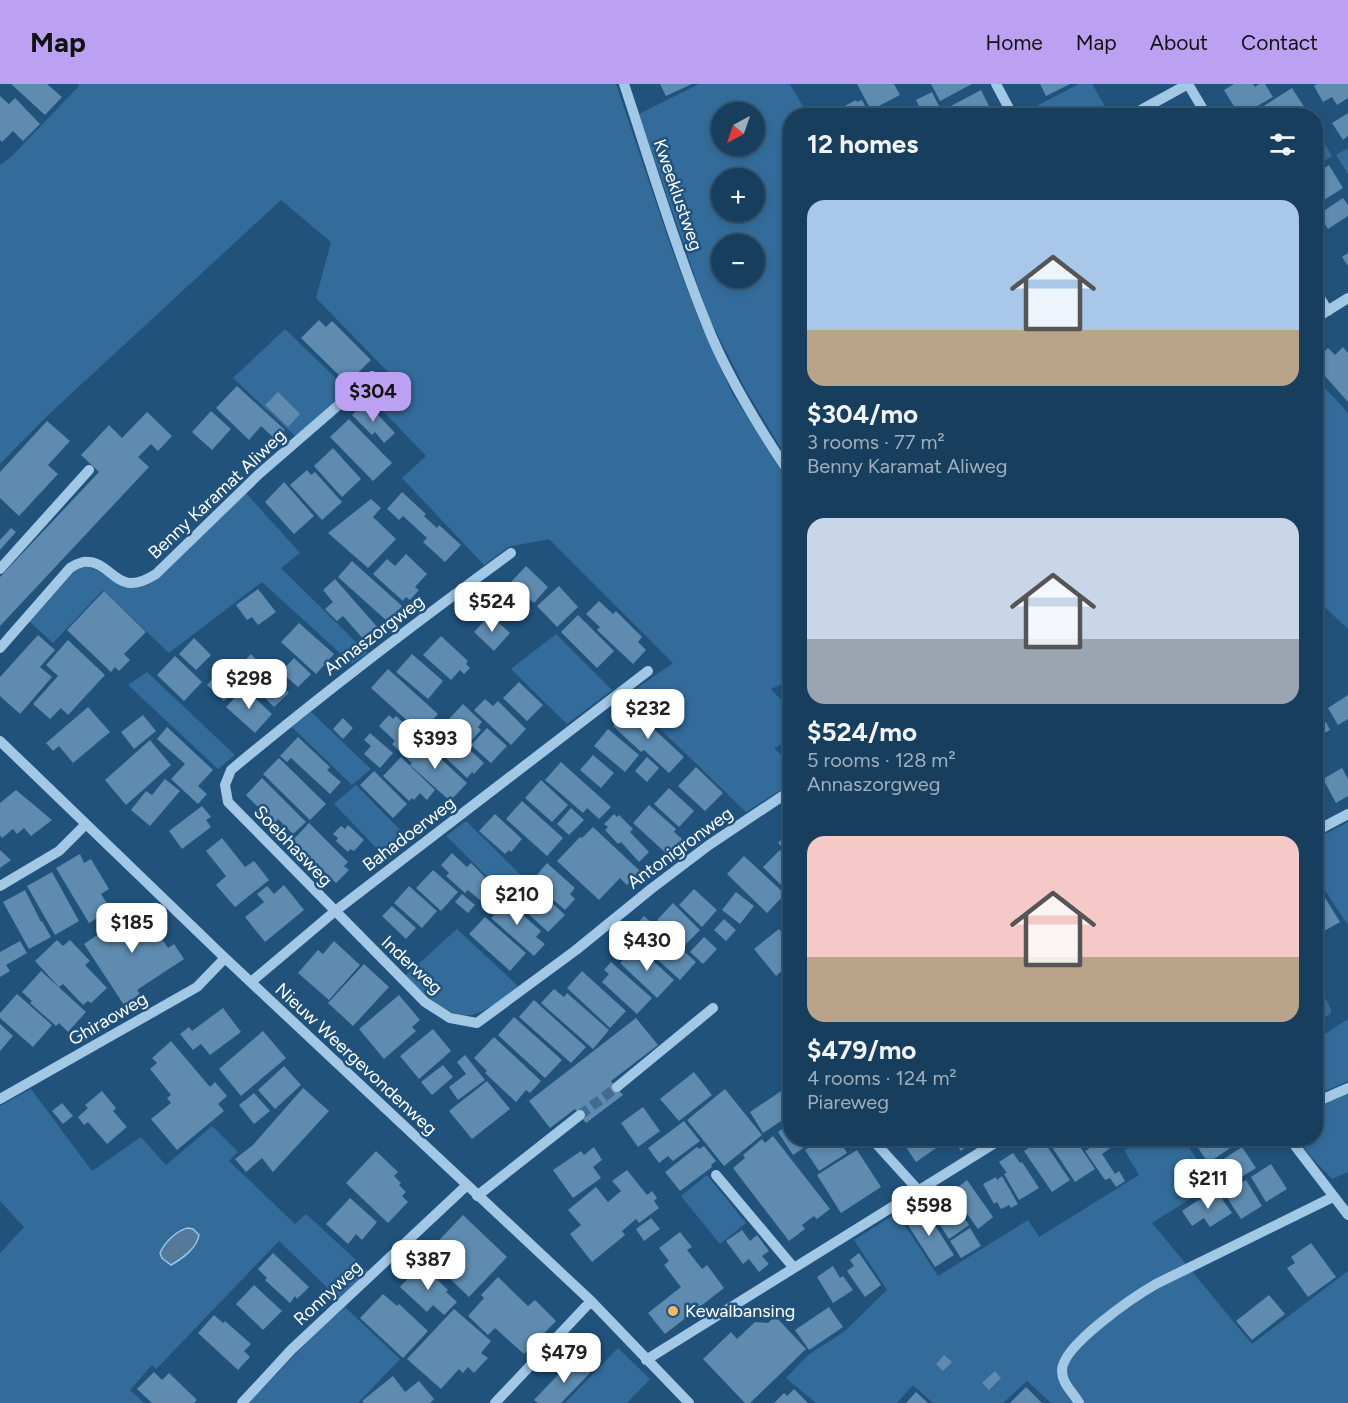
<!DOCTYPE html>
<meta charset="utf-8">
<style>
body{margin:0;font-family:Figtree,sans-serif;background:#214563;color:#f1f3f6;height:100vh;display:flex;flex-direction:column;font-size:22px;white-space:nowrap}
*{box-sizing:border-box;margin:0}
p{font-size:20px;color:#9faebc}
.icon{flex:none;width:33px;height:33px;fill:none;stroke:currentColor;stroke-width:2;stroke-linecap:round;stroke-linejoin:round}
.map{position:relative;flex:1;overflow:hidden}
.drawer{position:absolute;left:783px;top:24px;width:540px;height:1038px;display:flex;flex-direction:column;background:#183e5d;border-radius:24px;box-shadow:0 3px 9px #0003,0 0 0 2px #365772}
.drawer>*{flex:none}
.needle{width:39px;rotate:220deg}
.tools{position:absolute;left:711px;top:18px;display:grid;gap:12px}
.tools a{display:grid;place-items:center;width:54px;height:54px;border-radius:50%;background:#183e5d;box-shadow:0 3px 9px #0003,0 0 0 2px #365772;font-size:30px}
.price{position:absolute;translate:-50% -51px;padding:0 14px;border-radius:12px;background:#fff;color:#222;font-size:20px;line-height:39px;filter:drop-shadow(0 2px 3px #0008)}
.price::after{content:'';position:absolute;left:50%;top:36px;width:18px;height:14px;margin-left:-9px;background:inherit;clip-path:polygon(0 0,100% 0,50% 100%)}
.price.selected{background:#bca0f2;color:#111}
ul{padding:0;list-style:none}
li{display:grid;align-content:center;gap:12px;height:318px;padding:0 24px}
li span{display:grid;place-items:center;height:186px;border-radius:18px;color:#555}
li>.icon{margin-inline-start:auto}
span .icon{width:108px;height:108px;fill:#fffc;stroke-width:1}
li b{font-size:26px}
h2{display:flex;justify-content:space-between;align-items:center;height:72px;padding:0 24px;font-size:26px}
header{display:flex;align-items:center;gap:36px;box-sizing:border-box;height:84px;padding:0 30px;background:#bca0f2;color:#111}
header strong{font-size:28px}
nav{display:flex;gap:33px;margin-inline-start:auto;font-size:21px}
.map>svg:first-child{display:block}
</style>
<header>
<strong>Map</strong>
<nav><a>Home</a><a>Map</a><a>About</a><a>Contact</a></nav>
</header>
<div class="map">
<svg width="1348" height="1319" viewBox="0 0 1348 1319">
<rect width="100%" height="100%" fill="#20527c"/>
<path fill="#336c9a" fill-rule="evenodd" d="M77,0H616L672,166L700,239L732,309L790,401V596L771,605L790,626V656L774,664L790,680V700L746,728L626,612L673,579L549,455L508,463L484,481L402,394L426,372L365,308L388,288L316,214L331,158L281,116L48,331L0,380V81L12,72L79,2Z
M699,0H790L808,31L790,32V379L747,308L709,234L639,30ZM722,28H754V62H722ZM722,94H754V128H722ZM722,160H754V194H722Z
M1079,0H1092L1110,31H1019Z
M1316,44L1332,72L1316,82Z
M1348,64V90L1336,71Z
M285,245L348,306L296,353L233,294Z
M1316,294L1348,329V545L1316,515V355L1317,353L1316,351Z
M246,409L300,469L281,484L367,569L352,580L262,498L169,569L103,506L53,559L29,537C40,524 58,498 71,488C100,465 112,523 155,497Z
M556,550L612,606L567,640L511,585Z
M147,588L235,671L218,685L128,601Z
M311,628L371,685L352,701L292,643Z
M356,701L412,758L388,776L334,720Z
M466,737L522,792L502,807L446,752Z
M1348,738V841L1316,793V755Z
M457,845L518,902C505,912 491,925 475,930C451,938 421,907 405,892Z
M1325,914L1331,925V929L1316,940V919Z
M1348,935V997L1316,1011V956Z
M31,1005L92,1087L141,1053L166,1081L212,1042L238,1068L229,1077L295,1140L306,1130L368,1187L338,1214L279,1157L162,1279L156,1285L152,1281L130,1306L144,1319H0V1169L24,1143L0,1117V1022Z
M1348,1009V1088L1332,1095L1311,1073L1298,1055L1316,1054V1022Z
M1142,1055H1189L1185,1058L1214,1100L1152,1139L1252,1260L1348,1187V1319H1051L1027,1297L1003,1319H933L913,1301L897,1319H816L786,1294L808,1271L845,1247L887,1206L854,1156L897,1129L938,1192L1028,1136L1039,1153L1139,1091L1124,1066Z
M707,1091L746,1139L720,1160L681,1112Z
M345,1223L400,1275L358,1319H249L308,1257Z
M618,1264L650,1295L627,1319H565Z"/>
<path fill="#557998" stroke="#96c5e8" stroke-width="1.5" d="M188,1144L193,1145L199,1151C197,1164 182,1175 171,1181L162,1174L160,1169C164,1159 177,1146 188,1144Z"/>
<path fill="#5e8baf" d="M11,0H47L62,13L45,31Z
M660,0H692L666,12Z
M857,0H894L900,11L871,26Z
M931,0H972L940,17Z
M1040,0H1070L1046,12Z
M1234,0H1253L1255,3L1259,0H1265L1273,13L1240,32L1224,6Z
M1317,0H1348V14L1337,21L1332,13L1323,18L1314,2Z
M1292,4L1310,32H1248Z
M981,6L994,32H932Z
M932,8L940,24L924,32L916,16Z
M0,12L9,20L15,14L40,40L23,57L13,47L2,58L0,56Z
M856,16L857,18L862,16L870,32H833L832,29Z
M1348,29V52L1343,56L1332,39Z
M1329,81L1343,104L1316,121V90Z
M1343,114L1348,121V132L1328,145L1319,130Z
M1348,169V182L1342,173Z
M319,236L326,243L332,237L371,276L347,299L301,254Z
M1343,263L1348,269V318L1316,282V275L1328,264L1335,271Z
M237,302L285,346L276,356L261,342L249,356L216,324Z
M278,308L300,330L288,343L265,321Z
M366,318L395,349L384,359L375,348L372,351L352,331Z
M211,327L231,345L212,366L192,348Z
M147,328L172,352L158,367L151,360L138,373L149,383L0,542V493L99,388L81,371L109,341L122,354Z
M349,335L392,379L373,397L330,353Z
M47,337L70,357L48,381L58,390L19,432L0,414V388Z
M333,364L361,395L342,413L314,382Z
M307,386L311,391L315,388L342,418L322,436L290,401Z
M284,398L314,432L294,450L265,418Z
M402,408L426,430L424,432L437,444L439,441L461,461L445,478L423,458L427,454L403,432L399,436L387,425Z
M371,415L381,424L373,433L396,455L368,484L328,449Z
M11,444L16,448L0,466V456Z
M406,470L427,490L415,503L419,506L410,516L406,513L403,517L373,490L387,475L395,482Z
M352,477L402,522L388,538L338,493Z
M526,482L548,503L534,519L511,498Z
M335,495L379,545L365,557L343,532L337,537L325,525L333,518L323,506Z
M559,502L578,523L557,543L537,522Z
M258,505L276,528L258,541L252,533L247,536L236,521Z
M104,507L146,548L124,570L130,576L119,587L115,583L111,588L67,546Z
M599,517L613,530L616,527L642,553L638,558L646,566L633,580L597,546L600,543L586,530Z
M490,531L510,549L494,567L474,548Z
M578,531L614,567L597,584L561,548Z
M299,539L334,570L316,590L281,558Z
M38,551L55,566L40,583L52,593L20,630L0,612V593Z
M441,552L468,577L466,580L470,584L464,590L460,586L451,596L423,571Z
M194,554L211,571L196,586L179,570Z
M68,556L105,591L68,631L61,624L50,635L33,620L58,592L46,581Z
M251,570L289,609L274,623L236,585Z
M412,570L443,597L428,615L396,588Z
M175,572L202,598L184,617L157,591Z
M294,574L311,590L298,603L281,588Z
M388,585L438,630L421,649L371,604Z
M220,586L238,603L224,617L207,601Z
M519,598L543,621L527,637L503,614Z
M244,604L272,630L255,649L226,623Z
M1348,611V635L1338,641L1328,624Z
M485,615L493,622L498,617L526,645L511,661L474,626Z
M463,620L482,638L478,643L481,646L470,658L447,637Z
M88,623L110,648L73,679L59,662L53,667L46,659Z
M630,623L684,673L669,689L644,666L641,668L613,642Z
M143,631L156,647L134,665L121,648Z
M389,631L393,635L396,632L417,652L405,665L403,662L399,667L392,660L395,657L379,642Z
M343,634L353,644L343,655L333,645Z
M1326,638L1330,646L1319,652L1316,644Z
M443,641L484,679L474,690L472,688L467,694L428,657Z
M167,643L213,686L198,702L207,710L198,720L171,695L185,680L157,655Z
M487,644L507,662L491,679L471,661Z
M608,645L639,671L625,688L594,662Z
M370,649L393,669L380,684L364,670L371,662L364,656Z
M298,653L330,683L327,686L341,698L330,710L291,674L287,678L280,672Z
M150,656L171,681L126,721L105,696Z
M417,656L426,665L427,662L467,699L450,717L410,681L412,679L403,671Z
M593,671L614,689L601,704L580,686Z
M401,673L435,706L427,716L420,709L414,716L412,714L409,717L383,692Z
M647,673L659,684L647,698L635,687Z
M279,674L326,720L310,736L263,690Z
M561,678L611,723L599,735L587,724L583,729L545,696Z
M696,683L723,709L705,727L678,702Z
M1342,684L1348,695V712L1336,719L1323,695Z
M374,687L407,720L393,734L360,701Z
M262,694L306,738L293,750L278,735L274,739L246,711Z
M165,695L180,707L150,742L131,726L146,707L152,711Z
M541,696L568,721L552,738L525,714Z
M1316,699L1325,716L1316,721Z
M669,704L694,727L679,743L654,720Z
M16,706L52,736L31,752L24,744L17,750L13,745L2,754L0,751V719Z
M522,717L563,754L547,772L506,735Z
M649,721L676,745L674,748L682,755L668,771L633,739Z
M202,722L211,733L206,736L211,743L182,765L169,747Z
M571,724L584,736L569,751L557,740Z
M495,730L522,755L511,768L509,766L505,770L479,747Z
M614,730L617,733L619,731L633,745L630,748L649,768L639,778L621,758L618,760L605,746L608,743L604,740Z
M309,739L348,778L344,782L349,786L336,799L293,756Z
M348,741L364,756L354,767L350,765L348,768L336,757L338,754L333,750L341,742L345,745Z
M593,743L640,787L627,801L620,794L599,816L557,777L580,753L582,754Z
M790,746V771L778,759Z
M222,754L245,783L254,777L269,796L235,823L216,801L226,792L206,767Z
M0,766L11,776L0,784Z
M780,766L790,776V810L763,783Z
M452,769L467,783L471,779L485,793L483,795L493,804L481,817L468,806L465,809L446,792L449,789L441,781Z
M80,770L84,779L91,775L109,805L101,810L111,826L89,839L56,784Z
M744,772L785,810L767,829L727,790Z
M547,779L575,804L570,810L575,815L565,826L534,799L537,796L535,793Z
M433,786L458,808L441,827L416,804Z
M52,788L79,837L55,851L27,802Z
M525,793L565,831L548,848L508,811Z
M1316,799L1340,838L1324,847L1316,833Z
M284,801L304,826L265,858L245,833L264,818L257,810L267,802L274,810Z
M409,802L437,827L422,844L394,819Z
M694,805L717,826L702,843L679,821Z
M25,806L41,838L42,837L51,853L29,865L3,818Z
M736,808L754,822L740,840L722,826Z
M462,810L475,821L468,829L455,818Z
M498,814L505,820L507,817L541,847L536,853L545,860L534,872L491,834L494,831L488,825Z
M673,819L700,846L683,863L657,836Z
M140,822L168,864L174,860L184,875L137,906L140,910L124,921L84,860Z
M392,822L416,844L406,855L382,832Z
M644,832L696,878L680,896L628,849Z
M485,833L526,869L510,887L469,850Z
M724,835L736,846L726,857L714,846Z
M779,845L790,859V880L776,892L754,865Z
M704,853L717,865L703,880L690,868Z
M57,856L63,862L70,856L90,877L85,881L107,904L91,919L88,917L83,921L63,900L59,903L35,877Z
M20,857L27,869L6,881L10,887L0,893V868Z
M334,857L360,881L329,916L298,889L318,866L323,870Z
M637,862L674,896L657,914L620,879Z
M611,878L652,914L637,930L602,898L609,890L604,886Z
M364,880L389,903L353,942L328,919Z
M41,887L86,928L68,948L59,939L56,942L30,919L32,917L22,908Z
M582,887L626,927L610,944L567,904Z
M1316,903L1321,913L1316,916Z
M554,905L564,913L567,909L609,946L593,965L541,919Z
M17,910L52,941L33,963L0,934V929Z
M399,911L420,936L412,943L416,947L384,975L359,945Z
M534,916L586,963L571,979L519,933Z
M223,924L241,948L210,971L201,960L193,966L180,950L189,943L192,947Z
M514,933L562,976L545,994L498,951Z
M636,934L658,961L611,997L623,1011L586,1039L575,1025L550,1044L529,1017Z
M0,940L13,952L0,967Z
M433,945L451,967L419,995L400,972Z
M263,947L286,974L241,1012L219,985Z
M494,953L541,997L530,1009L526,1006L516,1018L485,989L487,987L474,974Z
M171,957L210,1003L215,998L227,1012L218,1020L224,1027L177,1066L151,1035L171,1019L167,1014L171,1011L150,985L157,979L152,974Z
M465,971L485,996L458,1016L449,1003L466,990L457,978Z
M443,981L453,993L432,1011L421,998Z
M284,982L301,1001L275,1025L258,1006Z
M694,988L712,1011L679,1037L660,1015Z
M487,997L510,1025L472,1055L449,1027Z
M790,1001V1031L763,1049L750,1028Z
M303,1004L329,1027L273,1088L262,1074L246,1088L235,1075L253,1061Z
M725,1005L762,1051L724,1082L687,1036Z
M102,1007L116,1024L113,1027L127,1043L107,1060L88,1038L84,1041L78,1033L88,1024L85,1021Z
M254,1009L270,1027L254,1040L239,1021Z
M62,1019L73,1032L63,1040L52,1027Z
M643,1023L660,1047L638,1063L621,1039Z
M684,1037L700,1057L673,1077L668,1072L659,1079L648,1064Z
M790,1040V1054H818L793,1071L778,1048Z
M773,1052L830,1125L817,1135L814,1132L802,1141L805,1145L789,1157L733,1084L745,1074L743,1071L762,1055L765,1059Z
M823,1054H838L847,1069L819,1087L805,1066Z
M913,1054H938L942,1060L916,1078L904,1060Z
M951,1054H977L961,1067Z
M1046,1054H1074L1095,1085L1075,1098Z
M1082,1054H1117L1119,1058L1102,1070L1115,1090L1119,1087L1125,1097L1116,1103L1110,1094L1105,1096L1085,1067L1089,1065Z
M1201,1054H1237L1239,1058L1208,1079L1195,1059Z
M1042,1055L1070,1096L1052,1108L1024,1067Z
M704,1062L716,1077L711,1081L712,1083L680,1107L665,1088L697,1063L699,1065Z
M594,1063L602,1076L593,1083L601,1094L573,1114L553,1086L581,1067L584,1071Z
M1242,1063L1256,1084L1230,1100L1216,1080Z
M857,1066L881,1103L841,1129L817,1091Z
M376,1067L398,1088L394,1092L401,1099L399,1101L406,1108L402,1112L408,1118L388,1139L346,1099Z
M1013,1069L1020,1079L1022,1078L1039,1104L1019,1116L1004,1090L1007,1089L999,1078Z
M1271,1080L1287,1105L1266,1118L1251,1093Z
M627,1086L647,1111L652,1107L657,1114L654,1117L659,1124L639,1139L636,1135L622,1147L625,1151L592,1178L570,1150L581,1141L568,1126L596,1103L608,1118L621,1107L612,1097Z
M1002,1092L1018,1120L1011,1124L1009,1121L1001,1125L997,1118L994,1120L983,1100L996,1093L997,1096Z
M967,1096L993,1133L978,1145L958,1117L964,1113L957,1104Z
M1246,1096L1262,1122L1241,1135L1224,1109Z
M1215,1105L1232,1129L1210,1143L1204,1134L1192,1142L1182,1127Z
M949,1111L969,1141L949,1155L929,1124Z
M350,1114L377,1138L362,1156L356,1150L348,1160L326,1140Z
M923,1123L954,1171L935,1183L904,1135Z
M463,1131L507,1173L469,1213L425,1171Z
M651,1134L660,1145L644,1157L636,1145Z
M970,1144L981,1162L961,1174L950,1157Z
M742,1146L750,1157L757,1151L769,1167L762,1172L769,1180L759,1188L749,1175L743,1180L726,1157Z
M680,1148L692,1163L687,1166L702,1185L707,1181L724,1204L665,1250L648,1229L681,1203L664,1181L669,1177L659,1164Z
M1311,1159L1336,1193L1308,1213L1287,1184L1295,1179L1291,1173Z
M273,1169L309,1203L297,1215L295,1212L290,1219L265,1196L267,1194L258,1185Z
M859,1169L881,1201L865,1213L847,1187L854,1182L850,1176Z
M421,1180L448,1206L446,1208L457,1218L444,1231L433,1221L427,1228L400,1203Z
M833,1182L840,1194L843,1192L853,1206L833,1219L817,1193Z
M498,1193L528,1222L535,1216L556,1237L524,1270L495,1244L488,1251L468,1232L484,1214L481,1211Z
M254,1201L282,1227L263,1246L236,1220Z
M383,1210L397,1222L399,1220L428,1247L403,1274L360,1234Z
M1269,1211L1285,1230L1252,1256L1236,1237Z
M829,1223L843,1243L809,1266L795,1246Z
M454,1225L491,1257L481,1269L488,1274L474,1289L468,1283L463,1289L459,1285L441,1305L407,1275Z
M214,1231L223,1239L225,1237L251,1260L244,1267L250,1273L238,1286L198,1249Z
M775,1232L806,1265L750,1319H745L703,1275L731,1248L737,1255L755,1238L768,1239Z
M944,1271L952,1278L943,1287L936,1280Z
M574,1274L590,1289L561,1319H538L534,1316Z
M995,1287L1001,1294L989,1306L982,1299Z
M154,1288L162,1296L169,1289L197,1316L194,1319H152L137,1305Z
M393,1292L405,1308L419,1297L434,1315L430,1319H364L362,1317Z
M1026,1303L1042,1319H1010Z
M794,1305L808,1319H774L784,1309L787,1312Z
M916,1308L928,1319H906Z"/>
<g fill="none" stroke-linecap="round" stroke-linejoin="round">
<path stroke="#416c90" stroke-width="10" stroke-dasharray="10 5" stroke-linecap="butt" d="M580,1031L617,1003"/>
<path stroke="#a2c8e6" stroke-width="10" d="M624,0C652,84 677,169 711,251C732,300 761,347 790,390
M996,0L1013,32
M1188,0L1207,32
M1130,32L1188,0
M1316,207L1328,227
M1316,234L1348,214
M511,469C415,539 322,610 231,686L225,701L228,718L425,918L450,934L477,939L576,866L651,805L709,761L790,707
M0,485L89,386
M0,564L70,484C73,482 79,479 83,478C114,475 114,517 156,490L259,390L372,292
M0,657L225,874L591,1217L689,1319
M1316,747L1348,730
M0,802L59,767L86,740
M251,898L334,828L648,587
M617,1003L713,924
M0,1015L197,903L225,874
M1316,1018L1348,1004
M871,1054L919,1107
M1289,1054L1348,1131
M716,1091L794,1184
M477,1112L580,1031
M646,1276L1003,1054
M242,1319L291,1266L466,1102
M495,1319L591,1217
M1079,1319C1073,1308 1062,1300 1062,1287C1061,1262 1135,1212 1156,1200L1333,1113"/>
</g>
<circle fill="#f4ba63" stroke="#20527c" stroke-width="2" cx="673" cy="1227" r="6"/>
<g text-anchor="middle" dominant-baseline="central" stroke-width="5" stroke-linejoin="round" paint-order="stroke">
<g font-size="18" fill="#fff" stroke="#20527c">
<text transform="translate(678 111) rotate(71)">Kweeklustweg</text>
<text transform="translate(217 410) rotate(-43)">Benny Karamat Aliweg</text>
<text transform="translate(374 551) rotate(-37)">Annaszorgweg</text>
<text transform="translate(409 750) rotate(-37)">Bahadoerweg</text>
<text transform="translate(293 762) rotate(46)">Soebhasweg</text>
<text transform="translate(680 764) rotate(-36)">Antonigronweg</text>
<text transform="translate(412 881) rotate(43)">Inderweg</text>
<text transform="translate(108 935) rotate(-30)">Ghiraoweg</text>
<text transform="translate(356 975) rotate(43)">Nieuw Weergevondenweg</text>
<text transform="translate(328 1209) rotate(-43)">Ronnyweg</text>
</g>
<g font-size="18" fill="#fff" stroke="#20527c" text-anchor="start">
<text x="685" y="1227">Kewalbansing</text>
</g>
</g>
</svg>
<div class="tools">
<a><svg class="needle" viewBox="-14 -14 28 28"><path d="M0-13l5 13h-10z" fill="#e53935"/><path d="M0 13l5-13h-10z" fill="#9faebc"/></svg></a>
<a>+</a>
<a>−</a>
</div>
<b class="price selected" style="left:373px;top:339px">$304</b>
<b class="price" style="left:492px;top:549px">$524</b>
<b class="price" style="left:249px;top:626px">$298</b>
<b class="price" style="left:648px;top:656px">$232</b>
<b class="price" style="left:435px;top:686px">$393</b>
<b class="price" style="left:517px;top:842px">$210</b>
<b class="price" style="left:132px;top:870px">$185</b>
<b class="price" style="left:647px;top:888px">$430</b>
<b class="price" style="left:1208px;top:1126px">$211</b>
<b class="price" style="left:929px;top:1153px">$598</b>
<b class="price" style="left:428px;top:1207px">$387</b>
<b class="price" style="left:564px;top:1300px">$479</b>
<section class="drawer">
<h2>12 homes<svg class="icon" aria-label="filters" viewBox="0 0 24 24"><path d="M4 7h16M4 17h16"/><circle cx="9" cy="7" r="2"/><circle cx="15" cy="17" r="2"/></svg></h2>
<ul>
<li><span style="background:linear-gradient(#a9c7e8 70%,#b9a48a 0)"><svg class="icon" aria-label="home" viewBox="0 0 24 24"><path d="M3 11l9-7 9 7M6 9v11h12V9"/></svg></span><div><b>$304/mo</b><p>3 rooms · 77 m²</p><p>Benny Karamat Aliweg</p></div></li>
<li><span style="background:linear-gradient(#c9d6e8 65%,#9aa5b1 0)"><svg class="icon" aria-label="home" viewBox="0 0 24 24"><path d="M3 11l9-7 9 7M6 9v11h12V9"/></svg></span><div><b>$524/mo</b><p>5 rooms · 128 m²</p><p>Annaszorgweg</p></div></li>
<li><span style="background:linear-gradient(#f6c9c9 65%,#b9a48a 0)"><svg class="icon" aria-label="home" viewBox="0 0 24 24"><path d="M3 11l9-7 9 7M6 9v11h12V9"/></svg></span><div><b>$479/mo</b><p>4 rooms · 124 m²</p><p>Piareweg</p></div></li>
</ul>
</section>
</div>
